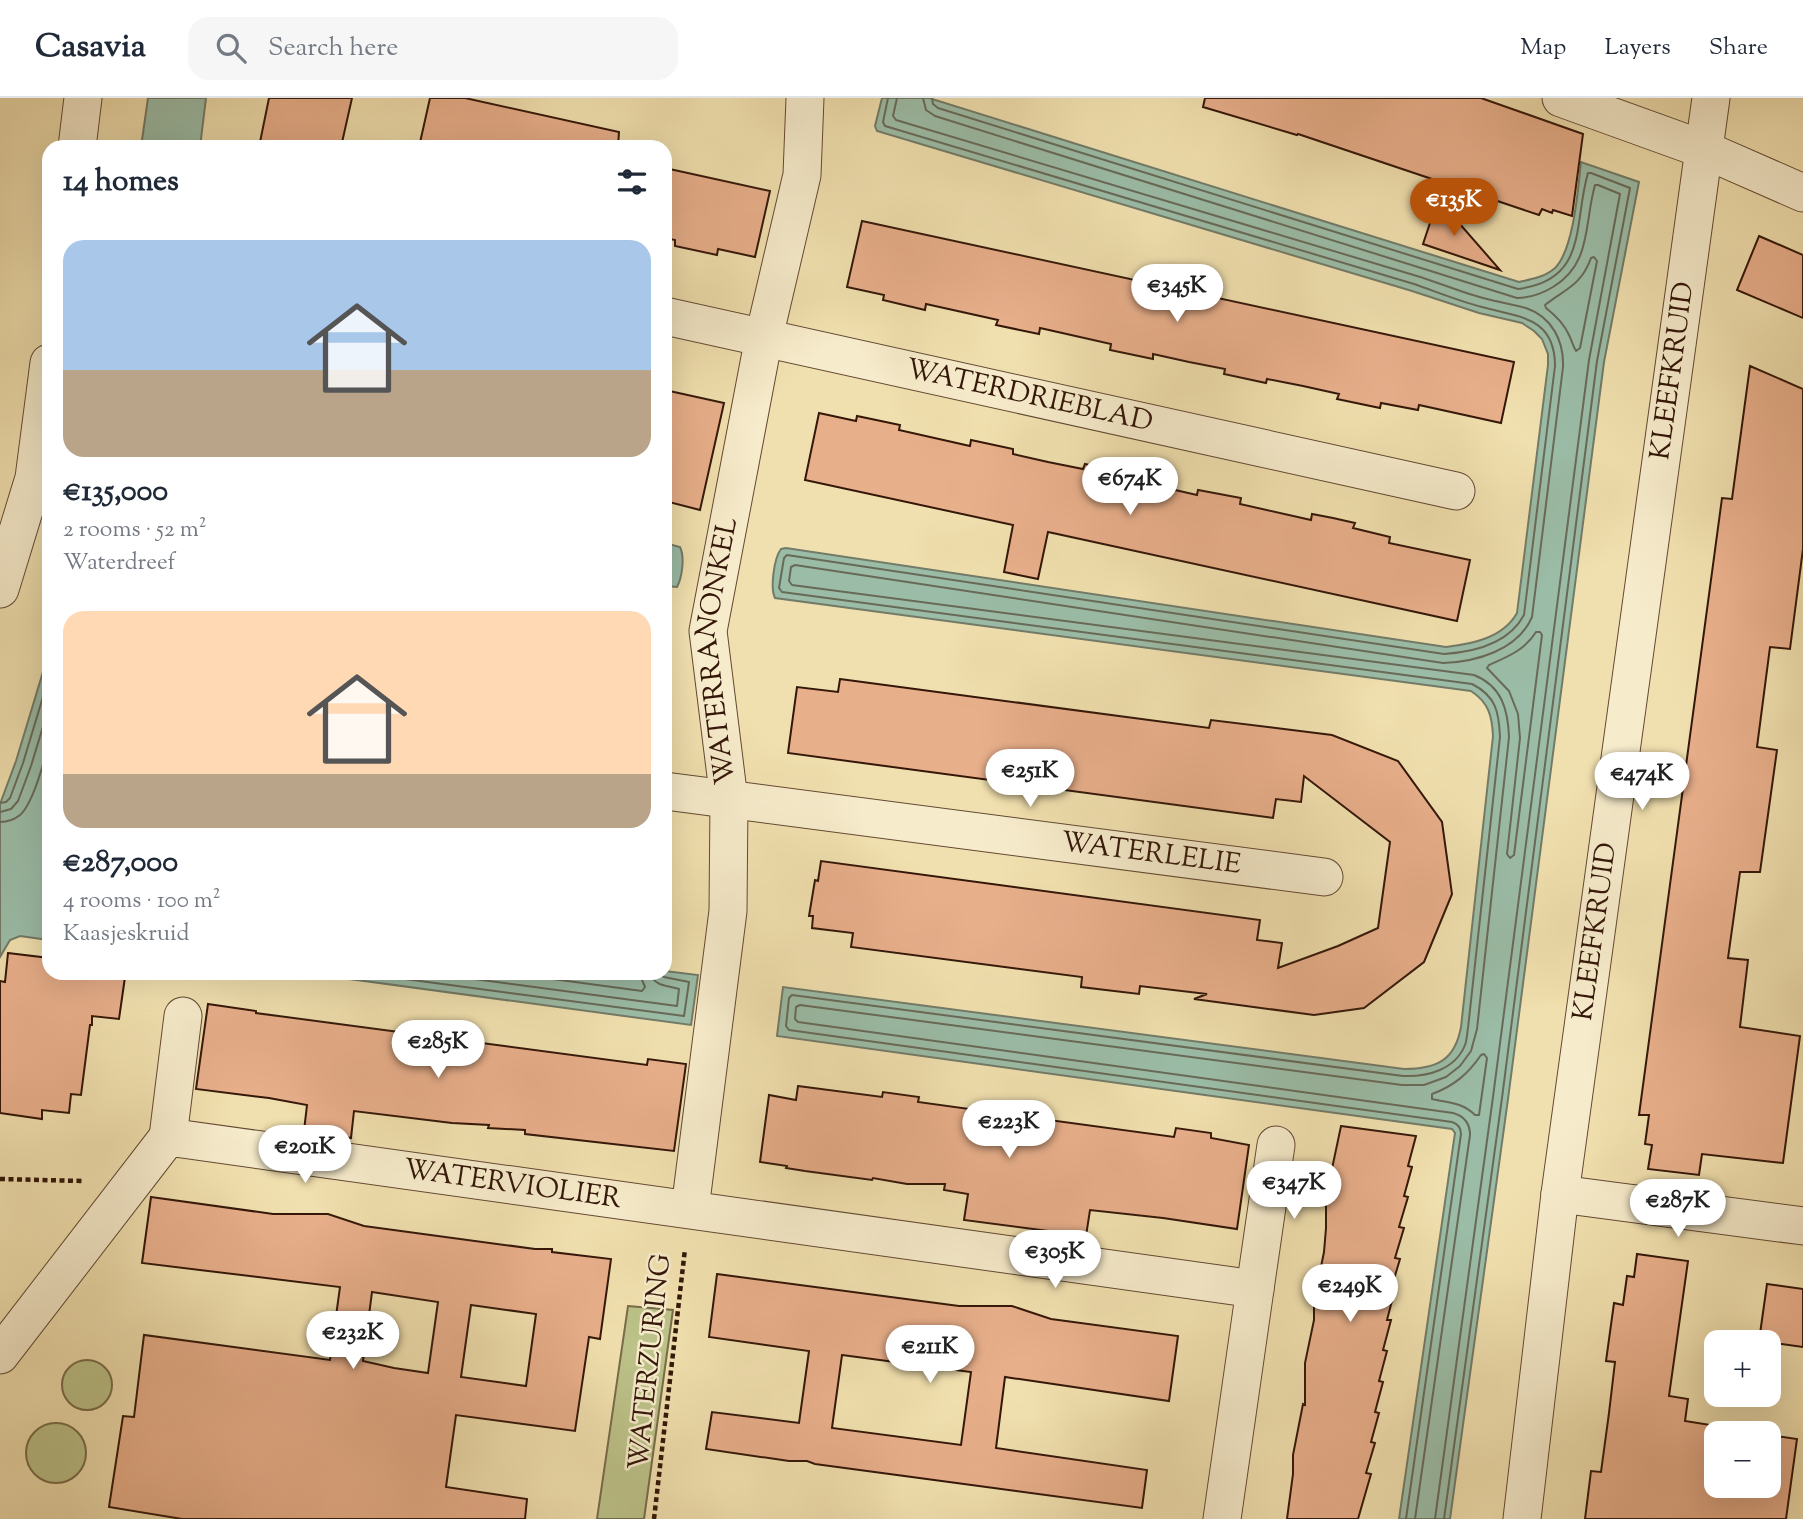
<!DOCTYPE html>
<meta charset="utf-8">
<style>
body{margin:0;font-family:"Sorts Mill Goudy",serif;background:#f6f6f7;color:#1f2937;height:100vh;display:flex;flex-direction:column;font-size:26px;white-space:nowrap}
*{box-sizing:border-box;margin:0}
p{font-size:23px;color:#747a83}
.icon{flex:none;width:38px;height:38px;fill:none;stroke:currentColor;stroke-width:2;stroke-linecap:round;stroke-linejoin:round}
.map{position:relative;flex:1;overflow:hidden}
.panel{position:absolute;left:42px;top:42px;width:630px;height:840px;display:flex;flex-direction:column;background:#fff;border-radius:21px;box-shadow:0 7px 28px #0002}
.panel>*{flex:none}
.tools{position:absolute;left:1704px;top:1232px;display:grid;gap:14px}
.tools a{display:grid;place-items:center;width:77px;height:77px;border-radius:14px;background:#fff;box-shadow:0 7px 28px #0002;font-size:35px}
.price{position:absolute;translate:-50% -60px;padding:0 16px;border-radius:24px;background:#fff;color:#222;font-size:23px;line-height:46px;filter:drop-shadow(0 2px 4px #0008)}
.price::after{content:'';position:absolute;left:50%;top:42px;width:21px;height:16px;margin-left:-10px;background:inherit;clip-path:polygon(0 0,100% 0,50% 100%)}
.price.selected{background:#b45309;color:#fff}
ul{padding:0;list-style:none}
li{display:grid;align-content:center;gap:14px;height:371px;padding:0 21px}
li span{display:grid;place-items:center;height:217px;border-radius:21px;color:#555}
li>.icon{margin-inline-start:auto}
span .icon{width:126px;height:126px;fill:#fffc;stroke-width:1}
li b{font-size:30px}
h2{display:flex;justify-content:space-between;align-items:center;height:84px;padding:0 21px;font-size:30px}
header{display:flex;align-items:center;gap:42px;box-sizing:border-box;height:98px;padding:0 35px;background:#fff;border-bottom:2px solid #e0e1e3}
header strong{font-size:33px}
nav{display:flex;gap:38px;margin-inline-start:auto;font-size:24px}
.search{width:490px;height:63px;background:#f6f6f7;display:flex;align-items:center;gap:18px;box-sizing:border-box;padding:0 24px;border-radius:21px;color:#747a83;font-size:26px}
.map>svg:first-child{display:block}
</style>
<header>
<strong>Casavia</strong>
<div class="search"><svg class="icon" aria-label="search" viewBox="0 0 24 24"><circle cx="10" cy="10" r="6"/><path d="M15 15l6 6"/></svg>Search here</div>
<nav><a>Map</a><a>Layers</a><a>Share</a></nav>
</header>
<div class="map">
<svg width="1803" height="1421" viewBox="0 0 1803 1421">
<rect width="100%" height="100%" fill="#f1e0af"/>
<filter id="stains"><feTurbulence type="fractalNoise" baseFrequency=".00286" numOctaves="4"/><feColorMatrix values="0 0 0 0 .2 0 0 0 0 .09 0 0 0 0 .02 0 0 0 .5 -.17"/></filter>
<radialGradient id="worn" r=".72"><stop offset=".6" stop-color="#630" stop-opacity="0"/><stop offset="1" stop-color="#630" stop-opacity=".3"/></radialGradient>
<path fill="#bcc289" stroke="#786c49" stroke-width="2" d="M628,1208L673,1212L644,1421H597Z
M62 1287a25 25 0 1 1 50 0a25 25 0 1 1-50 0Z
M26 1355a30 30 0 1 1 60 0a30 30 0 1 1-60 0Z"/>
<path fill="#9bbda8" stroke="#727b68" stroke-width="2" d="M148,0H206L200,49H141Z
M882,0H929L1519,184C1532,181 1545,179 1555,170C1574,151 1578,90 1581,64L1639,84L1604,264L1508,1001L1450,1421H1399L1455,1035L1452,1031L777,938L783,889L1404,971C1437,971 1455,962 1461,929L1493,638C1492,618 1489,605 1471,593L775,500C770,490 774,460 781,451L786,450L1446,549C1472,546 1503,540 1517,515L1548,267V256L1542,241L1534,233L1522,225L1479,215L1412,193L877,33L875,28Z
M665,445L680,449C685,459 682,480 677,489L665,488Z
M49,554V842L20,838L10,842L0,859V706L16,663Z
M665,873L698,877L691,927L305,875H665Z"/>
<g fill="none" stroke-linecap="round" stroke-linejoin="round">
<path stroke="#686a58" stroke-width="2" d="M888,0L883,24L885,28L1414,186C1437,194 1459,203 1482,209C1519,219 1555,219 1555,268L1524,517C1509,545 1474,554 1444,556L787,457L784,460L779,490L782,494L1472,586C1496,598 1499,614 1500,639L1468,930C1467,935 1467,942 1465,947C1455,972 1427,979 1403,978L792,897L789,900L786,928L789,932L1452,1024C1458,1026 1461,1030 1461,1036L1406,1421
M897,0L893,18L896,22L1417,178C1439,185 1461,194 1483,200C1497,204 1512,206 1526,210C1552,219 1564,243 1563,269L1532,519C1518,552 1476,564 1443,565L795,467L791,469L789,483L792,487L1474,577C1502,588 1508,612 1509,639L1477,931L1471,953L1460,968L1446,979L1424,987H1402L800,907L796,909L795,921L798,924L1453,1015C1464,1018 1470,1026 1470,1037L1415,1421
M923,0L926,12L935,18L1517,200C1529,200 1543,195 1553,189C1592,166 1584,125 1595,87H1598L1620,96L1589,262L1493,999L1435,1421
M932,0L933,6L938,10L1518,191C1589,182 1573,125 1588,75H1591L1630,90L1597,263L1502,1000L1444,1421
M1594,159L1597,163L1580,250L1576,253C1573,248 1572,243 1569,237C1564,226 1555,217 1546,210L1545,207C1565,191 1581,188 1591,160Z
M1536,534H1540L1542,537L1514,757L1510,760L1507,756L1520,640L1518,616L1509,593L1487,570L1489,567C1507,559 1525,552 1536,534Z
M0,705L6,704L10,700L23,665L49,579
M0,714L11,711L18,703L31,668L49,609
M0,724C8,724 14,722 20,717C33,706 44,663 49,646
M360,875L684,918L689,884L664,879L659,875
M429,875L677,908L679,891C667,887 655,889 650,875
M508,875L642,893L645,889L639,875
M1484,956L1487,960L1479,1017H1475C1462,1004 1448,1005 1432,1001V996C1454,988 1468,976 1481,957Z"/>
</g>
<path fill="#e8af8b" stroke="#341709" stroke-width="2" fill-rule="evenodd" d="M269,0H352L341,49H259Z
M430,0H465L619,34L618,49H419Z
M1205,0H1481L1583,36L1572,118L1553,112L1552,115L1542,111L1539,117L1298,36L1297,37L1203,9Z
M665,70L770,93L755,159L718,151L717,157L675,148V142L665,140Z
M1438,101L1500,172L1423,146Z
M862,123L1514,264L1501,325L1419,307L1418,312L1381,305L1380,310L1337,301L1339,296L1303,288L1267,281L1266,285L1224,276L1225,271L1189,264L1153,256V261L1110,252L1111,246L1040,230L1039,236L996,227L998,222L926,206L925,212L883,202L884,197L847,189Z
M1759,138L1803,157V220L1737,192Z
M1750,268L1803,291V451L1790,551L1770,549L1757,649L1777,652L1760,774H1740L1728,860L1748,862L1740,929L1800,938L1783,1065L1702,1056L1699,1077L1648,1071L1652,1047L1645,1046L1649,1017H1639L1722,400L1732,401Z
M665,292L724,305L700,412L665,403Z
M819,315L856,323L857,318L900,327L899,332L970,348L971,342L1013,351V356L1048,364L1083,371L1085,366L1127,376L1126,382L1162,389L1197,397L1198,392L1241,400L1240,406L1311,422L1312,416L1333,420L1355,425L1353,430L1390,439L1389,445L1470,462L1457,523L1048,434L1038,481L1004,474L1013,427L805,382Z
M840,581L1209,630L1211,622L1332,637L1398,663L1442,724L1452,796L1424,864L1364,910L1314,917L1194,901L1207,896L1140,888L1139,896L1081,889L1082,879L851,849L853,835L812,830L813,818H809L815,782L818,783L821,763L1260,822L1257,842L1282,845L1278,870L1338,848L1378,830L1390,744L1304,678L1301,704L1276,701L1273,720L788,655L797,589L838,594Z
M8,855L49,860V875H93L125,879L119,921L92,918V927H90L81,997L71,996L69,1015L42,1012V1021L0,1015V883L5,884Z
M208,906L256,913V915L647,967L648,961L686,966L674,1053L525,1036V1032L488,1030L489,1027L452,1025L354,1013L351,1040L304,1033L307,1007L269,1000L196,991Z
M798,988L882,999L883,994L919,999L918,1004L1174,1039L1176,1030L1211,1035V1040L1249,1047L1237,1131L1163,1120L1090,1112L1086,1138L964,1122L968,1096L944,1092L945,1086H907L873,1080L872,1082L805,1073L786,1070L787,1068L760,1064L769,997L796,1002Z
M1341,1028L1416,1038L1408,1068L1412,1069L1404,1098L1408,1099L1399,1129L1404,1130L1395,1160L1400,1161L1391,1191H1395L1387,1222H1391L1383,1252L1387,1253L1379,1283L1383,1284L1375,1314L1379,1315L1371,1344L1375,1345L1366,1375L1371,1376L1358,1421H1287L1293,1376V1357L1303,1306L1305,1307V1265L1314,1222V1203L1324,1154L1326,1130V1099Z
M151,1099L273,1116H328L364,1128L535,1151H552V1154L611,1161L600,1241L589,1239L575,1333L456,1317L446,1389L527,1401L525,1421H182L109,1409L123,1318L134,1319L144,1237L330,1262L340,1189L142,1165ZM372,1194L438,1204L428,1275L394,1270L363,1263ZM471,1207L536,1216L526,1288L461,1279Z
M1637,1156L1688,1163L1669,1298L1688,1301L1685,1323L1760,1335H1717V1388H1769V1337L1797,1341L1786,1421H1585L1591,1373L1601,1374L1609,1315L1615,1264L1606,1263L1614,1205L1623,1207L1627,1178L1634,1179Z
M717,1176L959,1208H1012L1051,1221L1178,1238L1169,1303L1005,1279L996,1350L1147,1372L1142,1410L815,1366L807,1363H789L706,1351L712,1314L799,1325L809,1253L709,1239ZM842,1257L971,1274L961,1347L832,1330Z
M1767,1186L1803,1191V1249L1759,1243Z"/>
<g fill="none" stroke-linecap="round" stroke-linejoin="round">
<defs>
<g id="minor">
<path d="M1561,0L1705,52L1803,95"/>
<path d="M77,49L83,0"/>
<path id="s1" d="M665,218L1456,393"/>
<path d="M0,491L34,380L49,265"/>
<path id="s2" d="M665,693L1324,779"/>
<path d="M168,1039L183,918"/>
<path d="M1560,1096L1803,1128"/>
<path id="s3" d="M690,1111L728,813L729,702L708,533L764,239L802,77L805,0"/>
<path d="M1255,1191L1276,1047"/>
<path id="s4" d="M0,1257L168,1039L1255,1191L1222,1421"/>
<path id="s5" d="M1522,1421L1560,1096L1711,0"/>
</g>
</defs>
<use href="#minor" stroke="#634932" stroke-width="39"/>
<path stroke="#341709" stroke-width="4.5" stroke-dasharray="5 3.5" stroke-linecap="butt" d="M0,1081L82,1083
M654,1421L685,1151"/>
<use href="#minor" stroke="#f6ebcb" stroke-width="37"/>
</g>
<g text-anchor="middle" dominant-baseline="central" stroke-width="5" stroke-linejoin="round" paint-order="stroke">
<g font-size="28" fill="#341709" stroke="#f6ebcb">
<text stroke="none"><textPath href="#s5" startOffset="1158">KLEEFKRUID</textPath></text>
<text stroke="none"><textPath href="#s1" startOffset="373">WATERDRIEBLAD</textPath></text>
<text stroke="none"><textPath href="#s3" startOffset="562">WATERRANONKEL</textPath></text>
<text stroke="none"><textPath href="#s2" startOffset="490">WATERLELIE</textPath></text>
<text stroke="none"><textPath href="#s5" startOffset="592">KLEEFKRUID</textPath></text>
<text stroke="none"><textPath href="#s4" startOffset="623">WATERVIOLIER</textPath></text>
<text transform="translate(651 1264) rotate(-84)">WATERZURING</text>
</g>
</g>
<rect width="100%" height="100%" filter="url(#stains)"/>
<rect width="100%" height="100%" fill="url(#worn)"/>
</svg>
<div class="tools">
<a>+</a>
<a>−</a>
</div>
<b class="price selected" style="left:1454px;top:140px">€135K</b>
<b class="price" style="left:1177px;top:226px">€345K</b>
<b class="price" style="left:1130px;top:419px">€674K</b>
<b class="price" style="left:1030px;top:711px">€251K</b>
<b class="price" style="left:1642px;top:714px">€474K</b>
<b class="price" style="left:438px;top:982px">€285K</b>
<b class="price" style="left:1009px;top:1062px">€223K</b>
<b class="price" style="left:305px;top:1087px">€201K</b>
<b class="price" style="left:1294px;top:1123px">€347K</b>
<b class="price" style="left:1678px;top:1141px">€287K</b>
<b class="price" style="left:1055px;top:1192px">€305K</b>
<b class="price" style="left:1350px;top:1226px">€249K</b>
<b class="price" style="left:353px;top:1273px">€232K</b>
<b class="price" style="left:930px;top:1287px">€211K</b>
<section class="panel">
<h2>14 homes<svg class="icon" aria-label="filters" viewBox="0 0 24 24"><path d="M4 7h16M4 17h16"/><circle cx="9" cy="7" r="2"/><circle cx="15" cy="17" r="2"/></svg></h2>
<ul>
<li><span style="background:linear-gradient(#a9c7e8 60%,#b9a48a 0)"><svg class="icon" aria-label="home" viewBox="0 0 24 24"><path d="M3 11l9-7 9 7M6 9v11h12V9"/></svg></span><div><b>€135,000</b><p>2 rooms · 52 m²</p><p>Waterdreef</p></div></li>
<li><span style="background:linear-gradient(#ffd9b3 75%,#b9a48a 0)"><svg class="icon" aria-label="home" viewBox="0 0 24 24"><path d="M3 11l9-7 9 7M6 9v11h12V9"/></svg></span><div><b>€287,000</b><p>4 rooms · 100 m²</p><p>Kaasjeskruid</p></div></li>
</ul>
</section>
</div>
